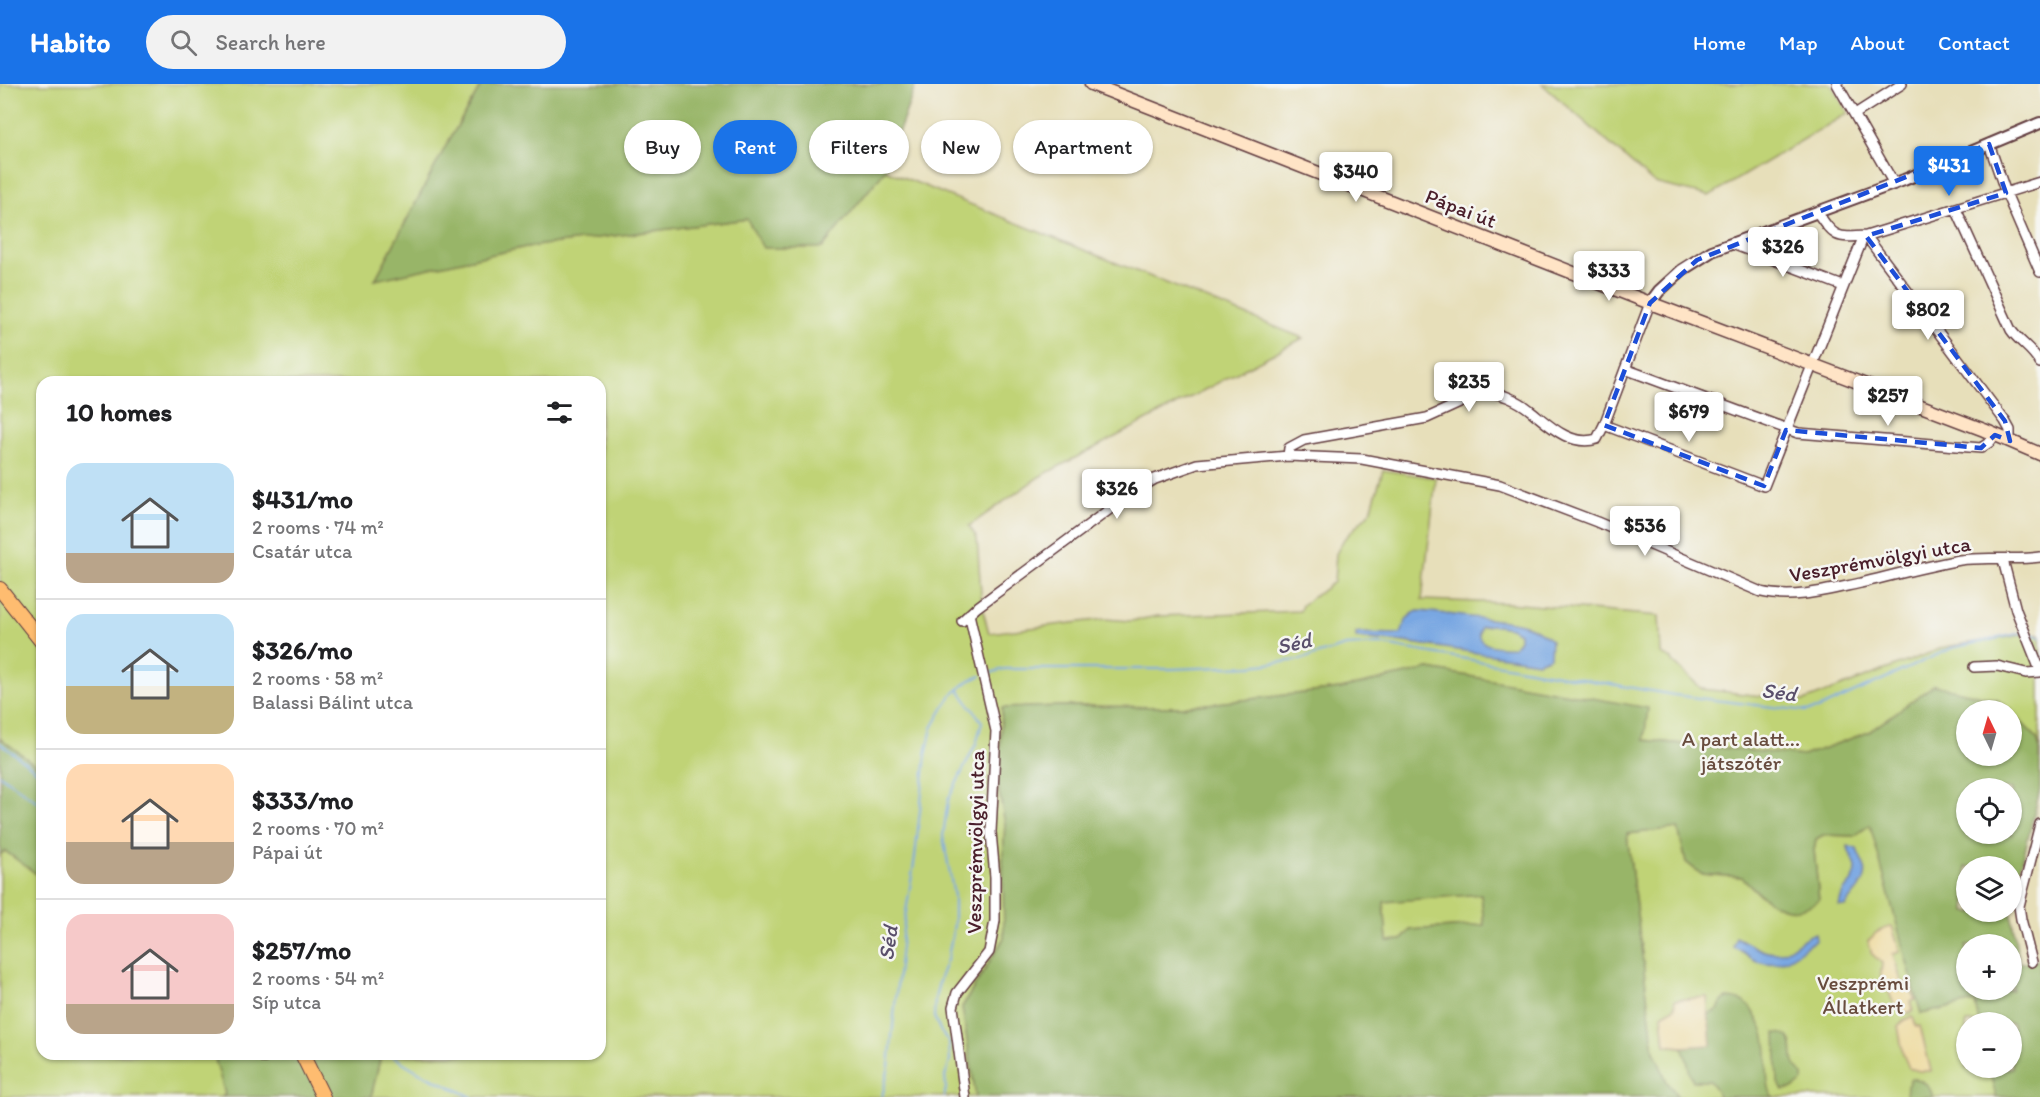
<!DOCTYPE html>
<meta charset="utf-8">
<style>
body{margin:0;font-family:Itim,sans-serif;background:#f2f2f2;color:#202124;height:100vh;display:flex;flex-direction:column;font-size:22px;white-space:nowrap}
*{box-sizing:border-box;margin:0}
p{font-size:20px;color:#757577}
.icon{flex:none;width:33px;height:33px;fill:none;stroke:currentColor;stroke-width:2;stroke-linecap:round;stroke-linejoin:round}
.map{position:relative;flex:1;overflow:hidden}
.side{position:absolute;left:36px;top:292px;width:570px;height:684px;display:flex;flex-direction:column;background:#fff;border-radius:18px;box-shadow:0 2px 4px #0004}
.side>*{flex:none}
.hud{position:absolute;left:624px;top:36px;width:570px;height:54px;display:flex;gap:12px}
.needle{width:39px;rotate:355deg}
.fabs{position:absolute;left:1956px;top:616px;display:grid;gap:12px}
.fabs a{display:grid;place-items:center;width:66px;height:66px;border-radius:50%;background:#fff;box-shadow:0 2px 4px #0004;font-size:30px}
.price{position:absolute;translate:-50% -51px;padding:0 14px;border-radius:6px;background:#fff;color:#222;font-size:20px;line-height:39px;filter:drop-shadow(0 2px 3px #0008)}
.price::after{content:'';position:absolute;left:50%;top:36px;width:18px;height:14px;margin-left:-9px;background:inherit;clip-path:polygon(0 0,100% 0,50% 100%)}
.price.active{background:#1a73e8;color:#fff}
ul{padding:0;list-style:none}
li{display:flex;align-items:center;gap:18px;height:150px;padding:0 30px}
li+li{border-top:2px solid #e0e0e0}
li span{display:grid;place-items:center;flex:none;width:168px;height:120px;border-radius:18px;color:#555}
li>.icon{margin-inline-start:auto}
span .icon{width:72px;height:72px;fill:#fffc;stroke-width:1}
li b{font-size:26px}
h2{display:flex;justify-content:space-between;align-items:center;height:72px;padding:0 30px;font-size:26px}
.pill{padding:0 21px;border-radius:27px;background:#fff;box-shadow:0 2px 4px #0004;font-size:21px;line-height:54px}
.pill.active{background:#1a73e8;color:#fff}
header{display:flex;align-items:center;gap:36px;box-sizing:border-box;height:84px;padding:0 30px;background:#1a73e8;color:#fff}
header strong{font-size:28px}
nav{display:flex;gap:33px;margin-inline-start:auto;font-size:21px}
.search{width:420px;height:54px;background:#f2f2f2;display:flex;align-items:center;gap:15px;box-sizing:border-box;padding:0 21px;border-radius:33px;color:#757577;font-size:22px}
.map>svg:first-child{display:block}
</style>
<header>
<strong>Habito</strong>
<div class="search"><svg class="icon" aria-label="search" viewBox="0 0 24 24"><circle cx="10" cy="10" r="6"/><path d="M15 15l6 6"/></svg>Search here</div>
<nav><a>Home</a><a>Map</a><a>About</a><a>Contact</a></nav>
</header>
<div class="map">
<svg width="2040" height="1013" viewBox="0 0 2040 1013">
<rect width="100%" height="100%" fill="#f6f6f2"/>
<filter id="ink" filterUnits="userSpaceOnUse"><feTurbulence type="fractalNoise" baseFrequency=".0167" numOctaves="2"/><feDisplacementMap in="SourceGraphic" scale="12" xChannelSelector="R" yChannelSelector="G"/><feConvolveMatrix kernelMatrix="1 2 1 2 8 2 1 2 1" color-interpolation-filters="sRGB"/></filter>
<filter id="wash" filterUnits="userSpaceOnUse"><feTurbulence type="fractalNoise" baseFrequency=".008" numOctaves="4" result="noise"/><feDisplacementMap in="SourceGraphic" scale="24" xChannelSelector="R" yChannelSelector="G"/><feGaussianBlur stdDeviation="1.35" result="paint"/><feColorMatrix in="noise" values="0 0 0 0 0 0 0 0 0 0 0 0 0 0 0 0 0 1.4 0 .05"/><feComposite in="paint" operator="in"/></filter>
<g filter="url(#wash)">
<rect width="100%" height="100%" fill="#e7dfba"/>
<path fill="#c0d376" stroke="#857950" stroke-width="1.5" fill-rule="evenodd" d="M0,0H482L448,58L375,196L526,163L747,135L822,164L885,86L1303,254L1039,393L969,442L977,454L982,523L989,549L1105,535L1131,537L1158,532L1300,527L1302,521L1334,498L1336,470L1344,455L1371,427L1383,386L1436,394L1422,516L1508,519L1659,532L1661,570L1672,575L1673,578L1702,605L1804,617L1945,563L2021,551L2040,550V666L2037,654L1998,616L1934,601L1869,648L1803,672L1643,656L1647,624L1429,585L1340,605L1181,623L1062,622L1003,624L998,702L1005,739L1003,777L1004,854L962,923L976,1013H371L381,971L600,970V298H42V686L0,654Z
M1542,0H1831L1848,29L1709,112L1654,99Z
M1966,705V906H2012L2040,876V1013H1678L1667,998L1654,968L1627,750L1678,744L1686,778L1701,790L1742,793L1760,811L1819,816L1814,766L1816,755L1823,751L1854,752L1870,741ZM1966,939H2012V984H1966Z
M5,767L42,794V970L214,971L225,1010L222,1013H0V771Z
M1481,810L1484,841L1410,846L1402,856L1387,857L1384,817Z"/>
<path fill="#98b567" stroke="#716a49" stroke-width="1.5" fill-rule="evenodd" d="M482,0H916L885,86L822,164H763L747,135L526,163L375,196L448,58Z
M1429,585L1648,624L1644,656L1803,672L1869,648L1934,601L1998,616L2010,627H1966V672H2012V629L2037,654L2040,666V706L2012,819V783H1966V828H2011L2019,879L2040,876V1013H1996L1989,984H2012V939H1979L1975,918L1921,930L1870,741L1854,752L1823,751L1816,755L1814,766L1819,816C1788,839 1765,816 1742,793L1701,790L1686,778L1678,744L1627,750L1654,967L1667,998L1678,1013H976L962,923L1004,854L1003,777L1005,739L998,702L1002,624L1062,622L1181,623L1340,605ZM1966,705H2012V750H1966ZM1481,810L1484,841L1410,846L1402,856L1387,857L1384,818ZM1966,861H2012V906H1966Z
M0,654L42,686V794L5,767L0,771Z
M1726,914C1744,915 1747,917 1756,933C1761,942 1765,949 1766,959C1769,977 1764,996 1772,1012L1775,1013H1720L1710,997H1693C1688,986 1688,975 1682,963L1665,961L1664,950L1718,926L1721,919Z
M1776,949C1798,950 1790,965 1794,979C1796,983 1801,988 1803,991V997L1794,1004L1783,1006L1778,999Z
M214,971H381L371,1013H222L225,1010Z
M1911,995C1923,994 1930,1002 1933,1013H1906L1907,1002Z"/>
<path fill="#eeda9e" stroke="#9c7c64" stroke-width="1.5" d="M1892,842L1900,868L1893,870L1902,900L1909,898L1915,916L1910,917L1913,928C1894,933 1893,915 1886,902C1885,899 1881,897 1881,894C1880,890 1882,884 1882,879L1872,870L1868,857L1877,848Z
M1707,913L1711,961L1682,963L1665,961L1662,931L1674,924L1675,916Z
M1913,933L1916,943L1920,942L1931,987H1919L1909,984L1903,970L1898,942L1904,936Z"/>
<path fill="#79a7e2" stroke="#626386" stroke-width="1.5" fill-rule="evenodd" d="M1418,527C1439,528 1459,532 1480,534C1507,537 1529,537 1551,556L1550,573L1538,578L1404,558L1356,554V549L1401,550C1404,539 1407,531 1418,527ZM1491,541L1511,544L1519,549V555L1514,563C1502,564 1470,563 1481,543Z
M1848,762L1857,765C1859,772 1863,777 1865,784C1869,800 1851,810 1845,823L1839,822C1840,817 1841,811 1844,807C1849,800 1856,796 1856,785C1856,777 1848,771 1848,762Z
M1815,849L1816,856C1795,868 1785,886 1757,877C1748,874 1743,866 1733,863L1736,853C1753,861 1771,877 1790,864C1799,858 1805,853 1815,849Z"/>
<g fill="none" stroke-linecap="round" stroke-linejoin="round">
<path stroke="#79a7e2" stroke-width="2" d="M2028,549L2040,553
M987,590L1004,585H1171L1251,582L1298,576L1346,562L1379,560L1674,611L1806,627L1818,625L1952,564L2022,549
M0,659L42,691
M0,691L42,721
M389,970L419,988L472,1013
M882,1013L889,982L902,852L915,773L926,670L932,644L951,611L970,596L981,592
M944,1013L946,1004L945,992L950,977L949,958L941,948L934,933L935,915L940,894L948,873L954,841V812L943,752L948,716L976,660L982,638L959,606"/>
</g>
</g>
<g filter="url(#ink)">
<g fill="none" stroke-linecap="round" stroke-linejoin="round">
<defs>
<path id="minor" d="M1837,0L1894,100
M1855,30L1902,0
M1989,60L2006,109L2040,188
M1956,125L2011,246C2020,259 2033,265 2040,279
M1817,128C1835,154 1835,154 1866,152L2040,98
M1866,152L2005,337L2010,346V357
M1732,160L1843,202
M1625,285L1798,349L1981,364L1990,358L1995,351
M1604,341L1764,402L1861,159
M1288,372L1289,364L1304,356L1427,334L1486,307C1500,309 1518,316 1530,326C1549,341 1570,363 1597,355L1604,341L1650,219
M2003,476L2016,526L2040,586
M962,537L976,524L1133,408L1155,395L1197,380L1288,372L1362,375L1500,401L1597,438L1761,508C1794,516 1828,506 1861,499C1894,491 1927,482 1960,476C1987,472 2013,477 2040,473
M1974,583L1997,582L2026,589L2040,588
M2032,878L2021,835L2019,822L2040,740
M262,970L264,974L273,970
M965,1013L953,923L957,909L989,868L995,837V793L991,748L996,647L969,530"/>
<path id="tertiary" d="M1650,219L1659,207L1682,186L1712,167L1904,96L2040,39"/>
<path id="secondary" d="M1091,0L1650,219L1984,346L2040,370"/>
<path id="primary" d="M0,505L42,558
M302,970L323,1013"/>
</defs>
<use href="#minor" stroke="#623c40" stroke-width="12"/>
<use href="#tertiary" stroke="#623c40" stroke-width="14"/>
<use href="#secondary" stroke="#623c40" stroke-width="15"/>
<use href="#primary" stroke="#623c40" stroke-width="16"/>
<use href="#minor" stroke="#fff" stroke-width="9"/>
<use href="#tertiary" stroke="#fff" stroke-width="10"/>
<use href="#secondary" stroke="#ffe4c6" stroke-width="12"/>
<use href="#primary" stroke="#febc70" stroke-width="14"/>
</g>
</g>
<path fill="none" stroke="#1d4ed8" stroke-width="4.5" stroke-dasharray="12 8" stroke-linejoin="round" d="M1989,60L2006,109L1866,152L2005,337L2010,357L1995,351L1981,364L1786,346L1764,402L1604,341L1650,219L1697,176Z"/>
<g text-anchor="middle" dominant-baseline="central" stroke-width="5" stroke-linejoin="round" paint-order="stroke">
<g font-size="21" fill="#4a1f2b" stroke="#f6f6f2">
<text transform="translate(1461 124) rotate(21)">Pápai út</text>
<text transform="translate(1880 475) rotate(-10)">Veszprémvölgyi utca</text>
<text transform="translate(975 758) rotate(-89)">Veszprémvölgyi utca</text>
</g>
<g font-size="21" fill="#684c3e" stroke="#f6f6f2">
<text x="1741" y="654">A part alatt...<tspan x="1741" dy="24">játszótér</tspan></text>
<text x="1863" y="898">Veszprémi<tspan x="1863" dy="24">Állatkert</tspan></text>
</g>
<g font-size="22" font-style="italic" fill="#5a4f6b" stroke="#f6f6f2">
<text transform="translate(1294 559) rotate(-12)">Séd</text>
<text transform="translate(1779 608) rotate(7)">Séd</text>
<text transform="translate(888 859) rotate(-82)">Séd</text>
</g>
</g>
</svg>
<div class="fabs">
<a><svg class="needle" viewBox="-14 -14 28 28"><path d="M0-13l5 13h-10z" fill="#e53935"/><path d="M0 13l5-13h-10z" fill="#757577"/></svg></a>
<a><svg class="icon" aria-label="locate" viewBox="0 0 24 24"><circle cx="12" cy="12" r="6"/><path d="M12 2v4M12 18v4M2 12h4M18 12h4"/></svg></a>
<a><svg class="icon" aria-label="layers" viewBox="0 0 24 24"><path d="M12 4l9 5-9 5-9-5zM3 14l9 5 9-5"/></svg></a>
<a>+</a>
<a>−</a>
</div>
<b class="price active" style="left:1949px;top:113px">$431</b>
<b class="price" style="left:1356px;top:119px">$340</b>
<b class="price" style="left:1783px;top:194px">$326</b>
<b class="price" style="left:1609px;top:218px">$333</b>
<b class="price" style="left:1928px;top:257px">$802</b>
<b class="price" style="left:1469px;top:329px">$235</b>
<b class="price" style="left:1888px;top:343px">$257</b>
<b class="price" style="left:1689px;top:359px">$679</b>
<b class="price" style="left:1117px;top:436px">$326</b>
<b class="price" style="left:1645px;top:473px">$536</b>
<div class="hud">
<a class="pill">Buy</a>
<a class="pill active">Rent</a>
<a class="pill">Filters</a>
<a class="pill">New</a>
<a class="pill">Apartment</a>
</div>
<section class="side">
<h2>10 homes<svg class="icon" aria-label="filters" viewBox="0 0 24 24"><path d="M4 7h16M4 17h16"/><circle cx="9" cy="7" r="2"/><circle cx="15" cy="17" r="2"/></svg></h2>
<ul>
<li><span style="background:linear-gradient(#bfe0f5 75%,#b9a48a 0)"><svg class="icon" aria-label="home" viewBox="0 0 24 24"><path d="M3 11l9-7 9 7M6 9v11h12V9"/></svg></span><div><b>$431/mo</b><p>2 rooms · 74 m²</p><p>Csatár utca</p></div></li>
<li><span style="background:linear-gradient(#bfe0f5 60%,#c2b280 0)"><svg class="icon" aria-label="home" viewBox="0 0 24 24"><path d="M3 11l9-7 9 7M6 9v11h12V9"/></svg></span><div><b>$326/mo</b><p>2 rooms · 58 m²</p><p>Balassi Bálint utca</p></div></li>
<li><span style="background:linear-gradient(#ffd9b3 65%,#b9a48a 0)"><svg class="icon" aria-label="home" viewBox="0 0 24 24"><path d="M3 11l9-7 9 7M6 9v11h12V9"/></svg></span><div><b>$333/mo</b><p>2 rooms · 70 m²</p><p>Pápai út</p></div></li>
<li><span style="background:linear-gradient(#f6c9c9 75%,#b9a48a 0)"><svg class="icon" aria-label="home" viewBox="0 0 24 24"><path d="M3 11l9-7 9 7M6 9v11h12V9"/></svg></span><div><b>$257/mo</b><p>2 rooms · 54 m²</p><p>Síp utca</p></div></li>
</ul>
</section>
</div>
